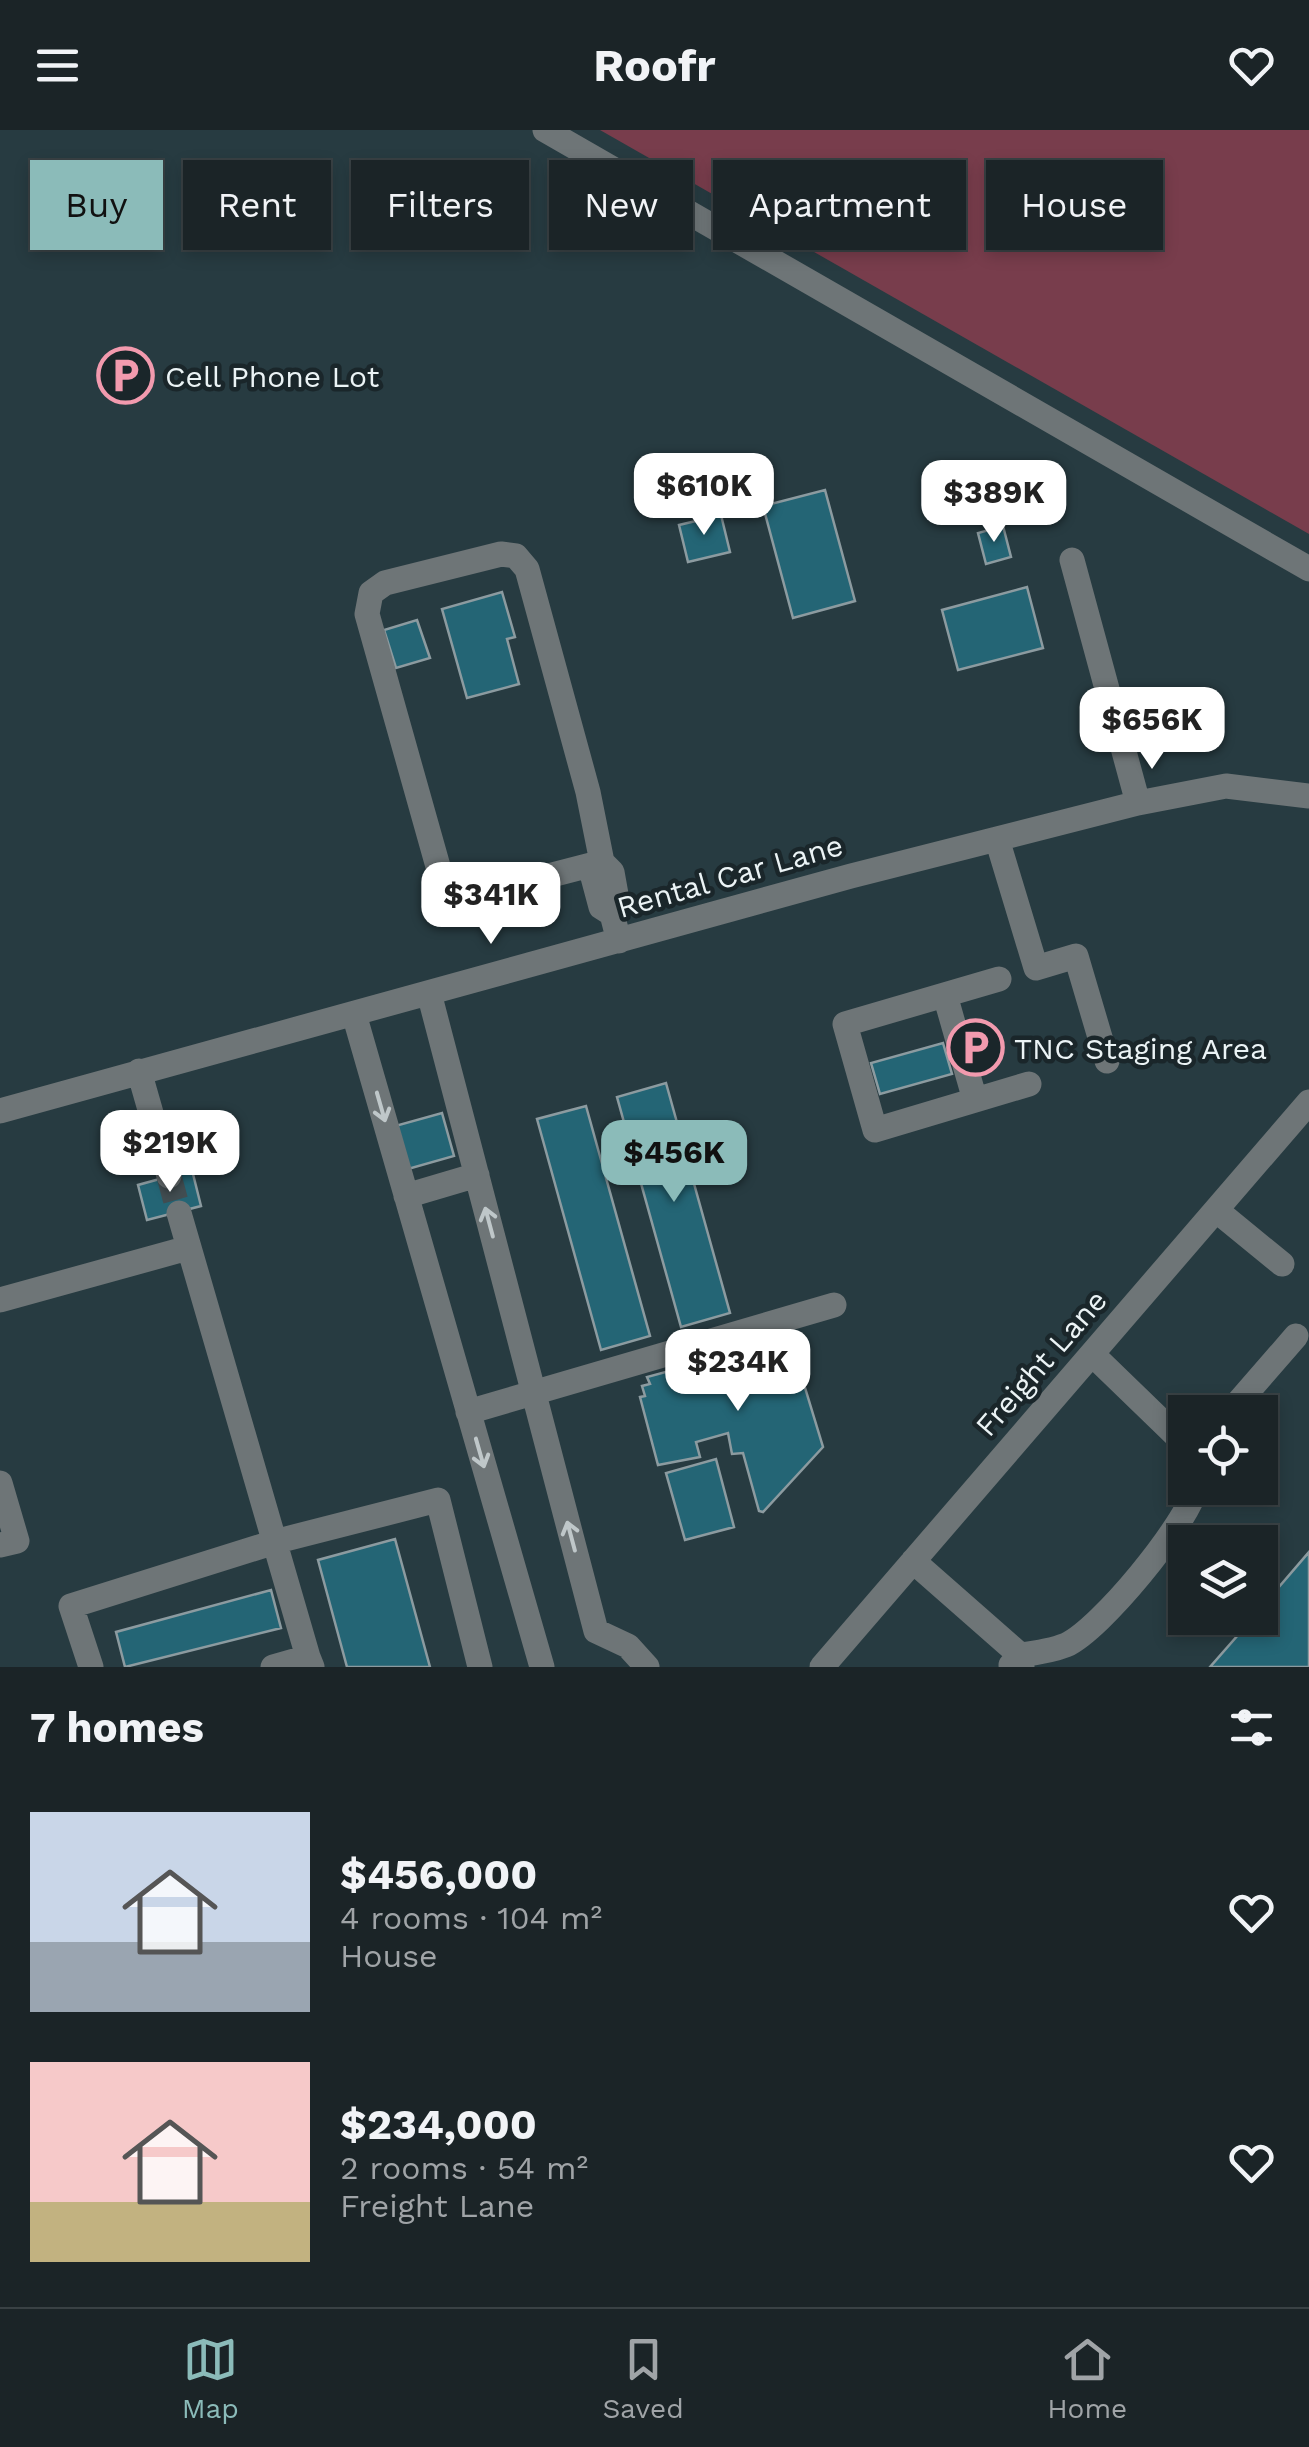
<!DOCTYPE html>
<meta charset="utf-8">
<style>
body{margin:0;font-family:"Work Sans",sans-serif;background:#283033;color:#f1f3f6;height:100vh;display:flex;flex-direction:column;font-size:38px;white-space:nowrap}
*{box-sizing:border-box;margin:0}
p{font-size:32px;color:#a0a4a7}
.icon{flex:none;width:55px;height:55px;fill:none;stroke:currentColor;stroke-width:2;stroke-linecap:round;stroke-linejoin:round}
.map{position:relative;height:1537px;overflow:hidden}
.side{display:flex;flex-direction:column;background:#1b2427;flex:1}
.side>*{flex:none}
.guide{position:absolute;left:30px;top:30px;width:1250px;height:90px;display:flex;gap:20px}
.tools{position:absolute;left:1168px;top:1265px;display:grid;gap:20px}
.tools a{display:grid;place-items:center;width:110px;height:110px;border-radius:0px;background:#1b2427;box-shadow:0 5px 15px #0003,0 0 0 2px #394144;font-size:50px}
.price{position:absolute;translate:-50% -85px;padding:0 22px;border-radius:20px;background:#fff;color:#222;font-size:32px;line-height:65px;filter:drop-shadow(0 2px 5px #0008)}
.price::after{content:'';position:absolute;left:50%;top:60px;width:30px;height:22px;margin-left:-15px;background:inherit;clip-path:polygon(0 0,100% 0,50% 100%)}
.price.on{background:#8bbbb9;color:#111}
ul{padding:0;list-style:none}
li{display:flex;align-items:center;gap:30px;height:250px;padding:0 30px}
li span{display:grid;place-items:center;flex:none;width:280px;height:200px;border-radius:0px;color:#555}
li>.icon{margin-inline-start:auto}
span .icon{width:120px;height:120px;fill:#fffc;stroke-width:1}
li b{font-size:42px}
h2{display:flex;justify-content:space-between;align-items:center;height:120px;padding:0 30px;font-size:42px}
.tag{padding:0 35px;border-radius:0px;background:#1b2427;box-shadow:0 5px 15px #0003,0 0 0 2px #394144;font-size:35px;line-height:90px}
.tag.on{background:#8bbbb9;color:#111}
header{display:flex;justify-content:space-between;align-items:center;height:130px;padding:0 30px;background:#1b2427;font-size:45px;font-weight:700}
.tab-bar{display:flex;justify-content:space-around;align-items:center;height:140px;border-top:2px solid #394144;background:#1b2427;font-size:28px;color:#a0a4a7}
.tab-bar a{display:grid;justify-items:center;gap:5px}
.tab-bar .on{color:#8bbbb9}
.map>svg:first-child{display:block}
</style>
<header><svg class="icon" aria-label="menu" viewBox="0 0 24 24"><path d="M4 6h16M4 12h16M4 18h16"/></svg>Roofr<svg class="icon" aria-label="heart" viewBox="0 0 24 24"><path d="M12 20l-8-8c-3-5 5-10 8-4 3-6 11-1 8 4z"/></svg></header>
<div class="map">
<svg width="1309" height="1537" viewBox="0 0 1309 1537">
<rect width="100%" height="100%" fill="#243034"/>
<path fill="#273b41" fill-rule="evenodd" d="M0,0H1309V1537H0ZM1185,1282H1260V1358H1185ZM1185,1412H1260V1488H1185Z"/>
<path fill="#783d4c" d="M600,0H1309V404Z"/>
<path fill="#246575" stroke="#8c9ba0" stroke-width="2.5" d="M825,360L855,471L793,488L763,376Z
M721,385L730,422L688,432L679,395Z
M1003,396L1011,427L986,434L978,403Z
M1027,457L1043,518L958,540L942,480Z
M502,462L515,507L507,509L519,554L467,568L442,479Z
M417,490L430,528L396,538L384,500Z
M943,913L952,944L880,964L871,933Z
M666,953L730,1183L681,1197L617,967Z
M586,976L650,1206L601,1220L537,989Z
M442,983L454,1026L408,1039L395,996Z
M192,1040L201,1076L147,1090L138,1055Z
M780,1211L792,1215L823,1317L763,1382L759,1381L743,1323L732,1324L728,1303L696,1312L700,1327L658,1335L640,1267L645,1266L642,1256L650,1254L647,1247Z
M716,1329L734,1397L685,1410L666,1343Z
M395,1409L430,1537H347L318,1430Z
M1309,1422V1537H1210L1253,1488H1260V1479Z
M271,1460L281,1498L125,1537L116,1502Z"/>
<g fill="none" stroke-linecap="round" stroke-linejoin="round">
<path stroke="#424d51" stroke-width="25" stroke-dasharray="25 12" stroke-linecap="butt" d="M169,1046L179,1083"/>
<path stroke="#6e7577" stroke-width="25" d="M545,0L1309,439
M1072,430L1138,673
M997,709L1036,838L1076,826L1107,931
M602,732L448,772L367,484L371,463L385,453L501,424L516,426L527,439L588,662L602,732L612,742L617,770L612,784L619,811
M602,732L593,747L601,777L612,784
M999,849L845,894L875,1000L1029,954
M429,863L596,1501L628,1516L647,1537
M945,865L975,970
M354,884L542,1537
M139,941L169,1046
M0,981L851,746L1138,673L1226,656L1309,666
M406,1066L477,1045
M1216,1080L1282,1134
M179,1083L308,1527
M0,1170L188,1118
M1092,1224L1185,1314
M468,1282L834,1175
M1230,1282L1296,1206
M0,1353L17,1411L0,1415
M913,1431L1020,1525L1011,1535
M91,1537L71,1476L278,1411L438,1370L480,1537
M273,1537L308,1527L312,1537
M822,1537L1309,972
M1022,1537L1020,1525C1036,1523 1051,1521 1066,1515C1101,1499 1186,1395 1196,1358"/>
</g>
<defs><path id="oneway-shaft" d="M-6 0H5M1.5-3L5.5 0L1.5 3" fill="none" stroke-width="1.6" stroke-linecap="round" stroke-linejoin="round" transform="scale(2.5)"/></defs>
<g stroke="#bfc7c9">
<use href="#oneway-shaft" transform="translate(381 977) rotate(74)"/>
<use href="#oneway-shaft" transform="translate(489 1092) rotate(-105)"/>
<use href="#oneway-shaft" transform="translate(480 1323) rotate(74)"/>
<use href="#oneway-shaft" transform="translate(571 1406) rotate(-105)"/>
</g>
<defs>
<symbol id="parking-ring" viewBox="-11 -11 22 22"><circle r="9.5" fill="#1a262a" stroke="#f29aae" stroke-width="1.5"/><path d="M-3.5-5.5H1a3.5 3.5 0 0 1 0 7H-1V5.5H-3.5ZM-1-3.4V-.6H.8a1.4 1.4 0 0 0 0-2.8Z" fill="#f29aae"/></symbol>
</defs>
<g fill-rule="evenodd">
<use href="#parking-ring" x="94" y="214" width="63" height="63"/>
<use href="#parking-ring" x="944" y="886" width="63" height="63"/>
</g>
<g text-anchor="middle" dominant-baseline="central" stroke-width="9" stroke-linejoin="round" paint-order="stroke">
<g font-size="30" fill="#ebf3f5" stroke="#1a262a" text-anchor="start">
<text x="165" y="246">Cell Phone Lot</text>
<text x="1014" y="918">TNC Staging Area</text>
</g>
<g font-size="30" fill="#ebf3f5" stroke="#1a262a">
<text transform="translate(730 746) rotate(-16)">Rental Car Lane</text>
<text transform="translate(1041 1233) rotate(-49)">Freight Lane</text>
</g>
</g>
</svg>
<div class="tools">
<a><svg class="icon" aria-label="locate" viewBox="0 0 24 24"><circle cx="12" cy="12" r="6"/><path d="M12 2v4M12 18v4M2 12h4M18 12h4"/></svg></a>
<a><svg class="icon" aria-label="layers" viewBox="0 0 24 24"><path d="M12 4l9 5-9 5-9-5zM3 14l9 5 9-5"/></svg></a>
</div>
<b class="price" style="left:704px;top:408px">$610K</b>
<b class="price" style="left:994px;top:415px">$389K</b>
<b class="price" style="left:1152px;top:642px">$656K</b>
<b class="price" style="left:491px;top:817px">$341K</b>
<b class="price" style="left:170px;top:1065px">$219K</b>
<b class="price on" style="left:674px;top:1075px">$456K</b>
<b class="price" style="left:738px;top:1284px">$234K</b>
<div class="guide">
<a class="tag on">Buy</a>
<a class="tag">Rent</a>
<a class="tag">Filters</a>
<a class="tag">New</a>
<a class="tag">Apartment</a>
<a class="tag">House</a>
</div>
</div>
<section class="side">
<h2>7 homes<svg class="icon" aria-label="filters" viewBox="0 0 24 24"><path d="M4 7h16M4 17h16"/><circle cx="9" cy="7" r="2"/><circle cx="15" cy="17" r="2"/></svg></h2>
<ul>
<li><span style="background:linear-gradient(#c9d6e8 65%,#9aa5b1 0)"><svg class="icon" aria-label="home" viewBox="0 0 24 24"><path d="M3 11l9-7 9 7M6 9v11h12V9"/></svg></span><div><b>$456,000</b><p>4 rooms · 104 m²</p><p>House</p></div><svg class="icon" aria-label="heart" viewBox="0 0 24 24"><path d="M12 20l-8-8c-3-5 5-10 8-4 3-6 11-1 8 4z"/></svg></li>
<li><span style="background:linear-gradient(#f6c9c9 70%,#c2b280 0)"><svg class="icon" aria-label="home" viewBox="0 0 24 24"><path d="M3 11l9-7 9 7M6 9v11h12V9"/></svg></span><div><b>$234,000</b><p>2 rooms · 54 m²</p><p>Freight Lane</p></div><svg class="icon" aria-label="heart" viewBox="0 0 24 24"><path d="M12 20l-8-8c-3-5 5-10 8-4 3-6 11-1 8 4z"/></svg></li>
</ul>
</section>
<nav class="tab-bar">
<a class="on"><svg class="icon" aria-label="map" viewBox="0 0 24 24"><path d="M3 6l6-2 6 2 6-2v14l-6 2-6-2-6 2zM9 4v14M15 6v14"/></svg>Map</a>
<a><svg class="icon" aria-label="saved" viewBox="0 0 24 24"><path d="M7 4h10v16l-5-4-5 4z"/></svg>Saved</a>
<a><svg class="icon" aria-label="home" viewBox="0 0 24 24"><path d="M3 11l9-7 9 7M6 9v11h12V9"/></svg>Home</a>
</nav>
